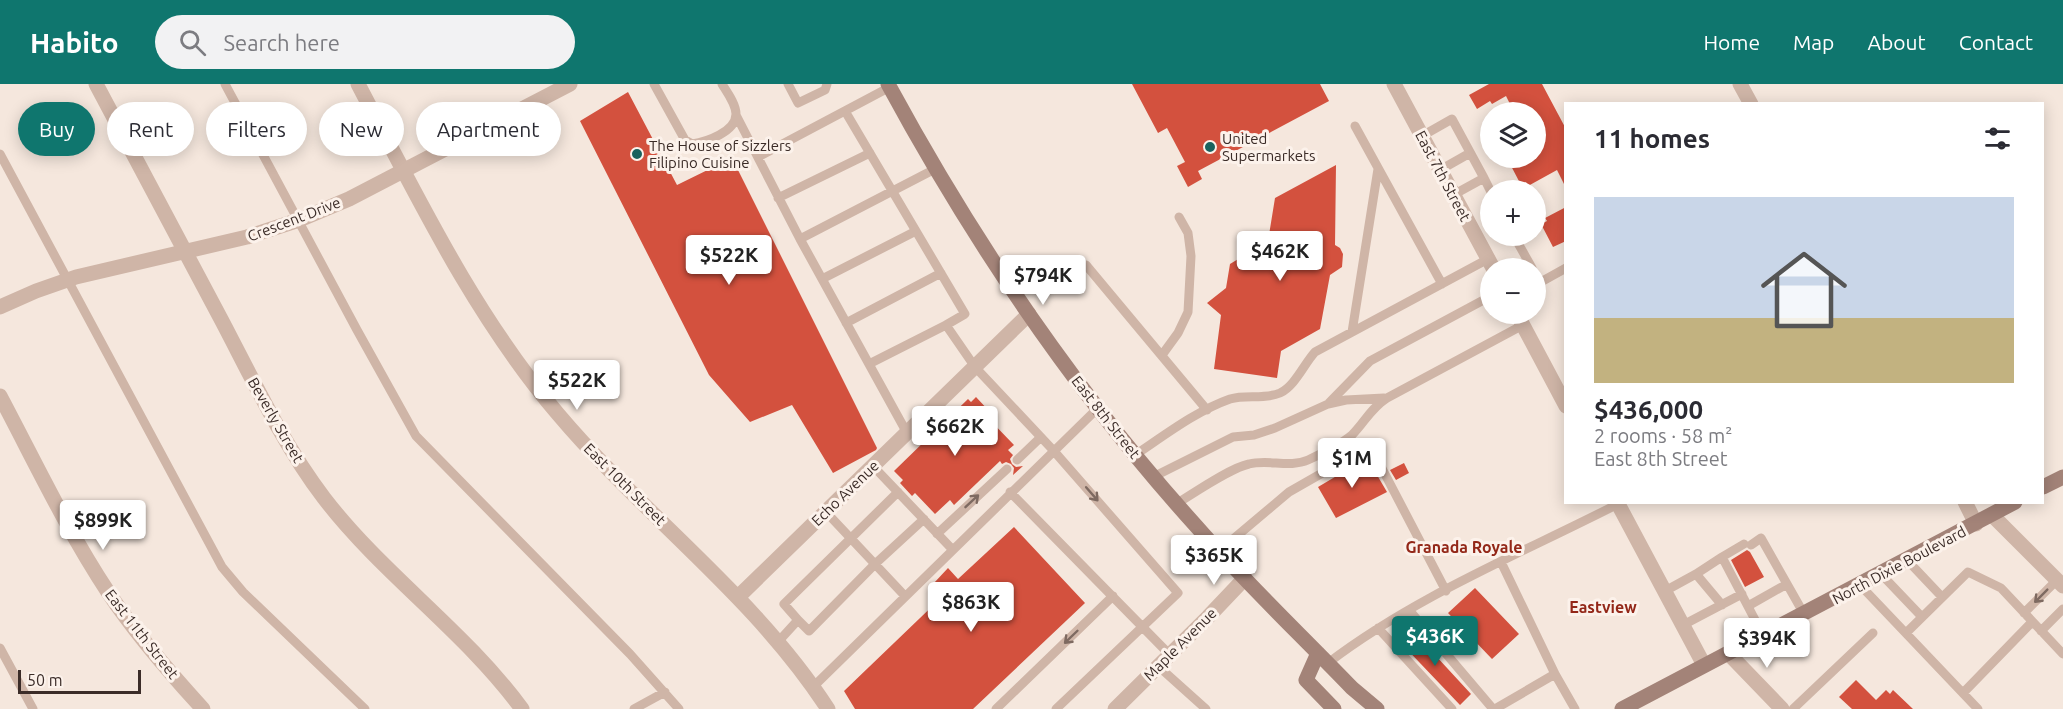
<!DOCTYPE html>
<meta charset="utf-8">
<style>
body{margin:0;font-family:Ubuntu,sans-serif;background:#f2f2f3;color:#2b2b33;height:100vh;display:flex;flex-direction:column;font-size:22px;white-space:nowrap}
*{box-sizing:border-box;margin:0}
p{font-size:20px;color:#7c7c81}
.icon{flex:none;width:33px;height:33px;fill:none;stroke:currentColor;stroke-width:2;stroke-linecap:round;stroke-linejoin:round}
.map{position:relative;flex:1;overflow:hidden}
.sheet{position:absolute;left:1564px;top:18px;width:480px;height:402px;display:flex;flex-direction:column;background:#fff;border-radius:0px;box-shadow:0 3px 15px #0003}
.sheet>*{flex:none}
.banner{position:absolute;left:18px;top:18px;width:570px;height:54px;display:flex;gap:12px}
.controls{position:absolute;left:1480px;top:18px;display:grid;gap:12px}
.controls a{display:grid;place-items:center;width:66px;height:66px;border-radius:50%;background:#fff;box-shadow:0 3px 15px #0003;font-size:30px}
.scale{position:absolute;left:18px;bottom:15px;width:123px;box-sizing:border-box;padding-left:6px;border:3px solid #3b2c28;border-top:0;font-size:16px;line-height:21px;white-space:nowrap;color:#3b2c28;-webkit-text-stroke:4px #fcf2eb;paint-order:stroke}
.price{position:absolute;translate:-50% -51px;padding:0 14px;border-radius:6px;background:#fff;color:#222;font-size:20px;line-height:39px;filter:drop-shadow(0 2px 3px #0008)}
.price::after{content:'';position:absolute;left:50%;top:36px;width:18px;height:14px;margin-left:-9px;background:inherit;clip-path:polygon(0 0,100% 0,50% 100%)}
.price.active{background:#0f766e;color:#fff}
ul{padding:0;list-style:none}
li{display:grid;align-content:center;gap:12px;height:318px;padding:0 30px}
li span{display:grid;place-items:center;height:186px;border-radius:0px;color:#555}
li>.icon{margin-inline-start:auto}
span .icon{width:108px;height:108px;fill:#fffc;stroke-width:1}
li b{font-size:26px}
h2{display:flex;justify-content:space-between;align-items:center;height:72px;padding:0 30px;font-size:26px}
.tag{padding:0 21px;border-radius:27px;background:#fff;box-shadow:0 3px 15px #0003;font-size:21px;line-height:54px}
.tag.active{background:#0f766e;color:#fff}
header{display:flex;align-items:center;gap:36px;box-sizing:border-box;height:84px;padding:0 30px;background:#0f766e;color:#fff}
header strong{font-size:28px}
nav{display:flex;gap:33px;margin-inline-start:auto;font-size:21px}
.search{width:420px;height:54px;background:#f2f2f3;display:flex;align-items:center;gap:15px;box-sizing:border-box;padding:0 21px;border-radius:33px;color:#7c7c81;font-size:22px}
.map>svg:first-child{display:block}
</style>
<header>
<strong>Habito</strong>
<div class="search"><svg class="icon" aria-label="search" viewBox="0 0 24 24"><circle cx="10" cy="10" r="6"/><path d="M15 15l6 6"/></svg>Search here</div>
<nav><a>Home</a><a>Map</a><a>About</a><a>Contact</a></nav>
</header>
<div class="map">
<svg width="2063" height="625" viewBox="0 0 2063 625">
<rect width="100%" height="100%" fill="#f5e7dd"/>
<path fill="#d3513e" d="M1132,0H1320L1329,17L1198,87L1202,95L1188,103L1177,82L1185,78L1167,44L1158,49Z
M1489,0H1542L1566,45V104L1557,86L1528,102L1526,98L1521,101L1509,78L1517,74H1536V28H1514L1506,12L1492,20L1490,17L1477,25L1469,11Z
M628,8L677,101L732,74L877,364L876,366L833,389L792,321L750,338L709,291L580,37Z
M1336,81L1335,161L1340,164L1343,170L1342,183L1330,191L1320,245L1281,267L1277,294L1214,285L1221,231L1207,219L1226,204L1230,180L1268,157L1275,114Z
M1566,123V157L1553,163L1541,140L1547,137L1545,134Z
M976,313L990,328L986,332L1014,361L1008,366L1013,371L1010,375L1012,380L1016,383L1023,382L1013,391L1014,384L1011,380L1006,378L1002,380L1000,377L954,421L950,416L935,430L915,409L912,412L900,399L903,396L894,387L968,315L971,318Z
M1367,374L1387,408L1336,434L1318,403Z
M1404,379L1409,389L1396,396L1390,386Z
M1014,443L1085,519L973,625H855L844,607L945,510L934,499L948,484L958,495Z
M1747,466L1750,468L1764,493L1745,503L1731,476Z
M1475,504L1519,550L1492,575L1448,529Z
M1412,546L1471,610L1460,621L1399,557Z
M1856,596L1876,616L1886,606L1890,610L1893,606L1913,625H1852L1839,613Z"/>
<g fill="none" stroke-linecap="round" stroke-linejoin="round">
<path stroke="#cfb5a7" stroke-width="9" d="M225,0L357,246L416,352L630,570L679,625
M654,0L685,56L692,60C706,58 736,48 736,30C736,20 727,8 722,0
M788,0L798,19L825,6L827,0
M845,27L965,230L946,241
M736,31L800,155L907,349
M1355,42L1442,200
M1422,52L1452,35L1484,94
M0,70L222,483L243,508L365,625
M758,73L890,3
M1440,86L1470,69
M1453,111L1484,94L1491,108
M778,114L870,69
M1514,152L1532,184
M800,155L935,85
M1086,181L1207,326
M1513,184L1528,177
M1536,192L1539,199L1566,184
M822,195L916,147
M846,239L941,189
M1352,248L1378,85
M1162,271L1178,249L1188,228L1191,172L1188,149L1179,133
M869,280L946,241L975,283L1053,366L1178,509L1056,625
M1329,319L1370,277L1491,212
M1135,371C1165,351 1196,327 1230,315C1246,310 1264,316 1280,309C1295,302 1304,280 1315,268L1488,175
M1017,376L1041,353
M873,382L952,465
M1153,393L1233,353L1254,351L1275,344L1328,320L1346,316L1384,314
M1010,408L1170,571
M1176,420C1194,409 1230,384 1249,380C1268,375 1290,384 1308,376C1323,369 1340,361 1352,351C1365,338 1370,325 1387,314L1523,241
M826,428L904,511
M937,450L1007,385
M1744,460L1722,473L1763,551
M1751,461L1761,454L1804,530
M1219,467L1289,408L1359,368L1369,367L1375,371L1446,507
M1907,476L1942,513
M1696,490L1722,473
M1881,490L1922,533
M1860,501L1978,625
M1665,507L1696,490L1722,521
M1748,522L1787,500
M1409,526L1493,625
M2024,529L2057,496
M798,536L784,520L898,408
M1683,541L1742,510
M1378,544L1452,625
M2041,547L2063,525
M1906,549L1968,488L2001,504L2063,570
M777,559L798,536L809,547L875,480L924,435
M0,564L33,625
M1328,579C1416,512 1520,470 1618,420
M1158,582L1206,625
M1555,590L1575,625
M813,603L1098,324
M1963,609L2032,538
M634,625L665,608
M996,625L1113,512
M1495,625L1555,590L1501,478
M1793,625L1873,549"/>
<path stroke="#cfb5a7" stroke-width="15" d="M96,0C138,79 180,158 222,237C253,296 283,360 324,414C383,491 465,547 522,625
M358,0C418,114 474,231 558,330C644,432 755,512 828,625
M1740,0L1751,20
M0,223L36,207L76,193L247,153L299,136L349,115L570,0
M0,312C35,378 67,446 108,508C136,550 169,588 203,625
M1965,418L1976,440
M1992,431L2063,502
M738,513L1029,230"/>
<path stroke="#cfb5a7" stroke-width="15" d="M1394,0L1493,184
M1517,230L1566,322
M1617,418L1704,581
M1728,569L1782,625
M1115,625L1208,533L1245,494"/>
<path stroke="#a38378" stroke-width="15" d="M888,0C974,159 1076,309 1197,443C1246,499 1300,550 1352,604L1377,625
M2043,403L2063,393
M1318,569L1306,596L1334,625
M1622,625L2015,418"/>
</g>
<defs><path id="oneway-shaft" d="M-6 0H5M1.5-3L5.5 0L1.5 3" fill="none" stroke-width="1.6" stroke-linecap="round" stroke-linejoin="round" transform="scale(1.5)"/></defs>
<g stroke="#7e6a61">
<use href="#oneway-shaft" transform="translate(1092 410) rotate(49)"/>
<use href="#oneway-shaft" transform="translate(972 417) rotate(-43)"/>
<use href="#oneway-shaft" transform="translate(2041 512) rotate(135)"/>
<use href="#oneway-shaft" transform="translate(1071 553) rotate(136)"/>
</g>
<g fill="#19625e" stroke="#fcf2eb" stroke-width="2">
<circle cx="1210" cy="63" r="6"/>
<circle cx="637" cy="70" r="6"/>
</g>
<g text-anchor="middle" dominant-baseline="central" stroke-width="6" stroke-linejoin="round" paint-order="stroke">
<g font-size="15" fill="#3b2c28" stroke="#fcf2eb" text-anchor="start">
<text x="1222" y="54">United<tspan x="1222" dy="17">Supermarkets</tspan></text>
<text x="649" y="61">The House of Sizzlers<tspan x="649" dy="17">Filipino Cuisine</tspan></text>
</g>
<g font-size="15" fill="#3b2c28" stroke="#fcf2eb">
<text transform="translate(1443 92) rotate(62)">East 7th Street</text>
<text transform="translate(294 135) rotate(-21)">Crescent Drive</text>
<text transform="translate(1106 333) rotate(52)">East 8th Street</text>
<text transform="translate(276 336) rotate(60)">Beverly Street</text>
<text transform="translate(625 400) rotate(45)">East 10th Street</text>
<text transform="translate(845 409) rotate(-44)">Echo Avenue</text>
<text transform="translate(1899 481) rotate(-28)">North Dixie Boulevard</text>
<text transform="translate(142 550) rotate(52)">East 11th Street</text>
<text transform="translate(1180 560) rotate(-45)">Maple Avenue</text>
</g>
<g font-size="16" font-weight="bold" fill="#932718" stroke="#fcf2eb">
<text x="1464" y="463">Granada Royale</text>
<text x="1603" y="523">Eastview</text>
</g>
</g>
</svg>
<div class="controls">
<a><svg class="icon" aria-label="layers" viewBox="0 0 24 24"><path d="M12 4l9 5-9 5-9-5zM3 14l9 5 9-5"/></svg></a>
<a>+</a>
<a>−</a>
</div>
<div class="scale">50 m</div>
<b class="price" style="left:1280px;top:198px">$462K</b>
<b class="price" style="left:729px;top:202px">$522K</b>
<b class="price" style="left:1043px;top:222px">$794K</b>
<b class="price" style="left:577px;top:327px">$522K</b>
<b class="price" style="left:955px;top:373px">$662K</b>
<b class="price" style="left:1352px;top:405px">$1M</b>
<b class="price" style="left:103px;top:467px">$899K</b>
<b class="price" style="left:1214px;top:502px">$365K</b>
<b class="price" style="left:971px;top:549px">$863K</b>
<b class="price active" style="left:1435px;top:583px">$436K</b>
<b class="price" style="left:1767px;top:585px">$394K</b>
<div class="banner">
<a class="tag active">Buy</a>
<a class="tag">Rent</a>
<a class="tag">Filters</a>
<a class="tag">New</a>
<a class="tag">Apartment</a>
</div>
<section class="sheet">
<h2>11 homes<svg class="icon" aria-label="filters" viewBox="0 0 24 24"><path d="M4 7h16M4 17h16"/><circle cx="9" cy="7" r="2"/><circle cx="15" cy="17" r="2"/></svg></h2>
<ul>
<li><span style="background:linear-gradient(#c9d6e8 65%,#c2b280 0)"><svg class="icon" aria-label="home" viewBox="0 0 24 24"><path d="M3 11l9-7 9 7M6 9v11h12V9"/></svg></span><div><b>$436,000</b><p>2 rooms · 58 m²</p><p>East 8th Street</p></div></li>
</ul>
</section>
</div>
